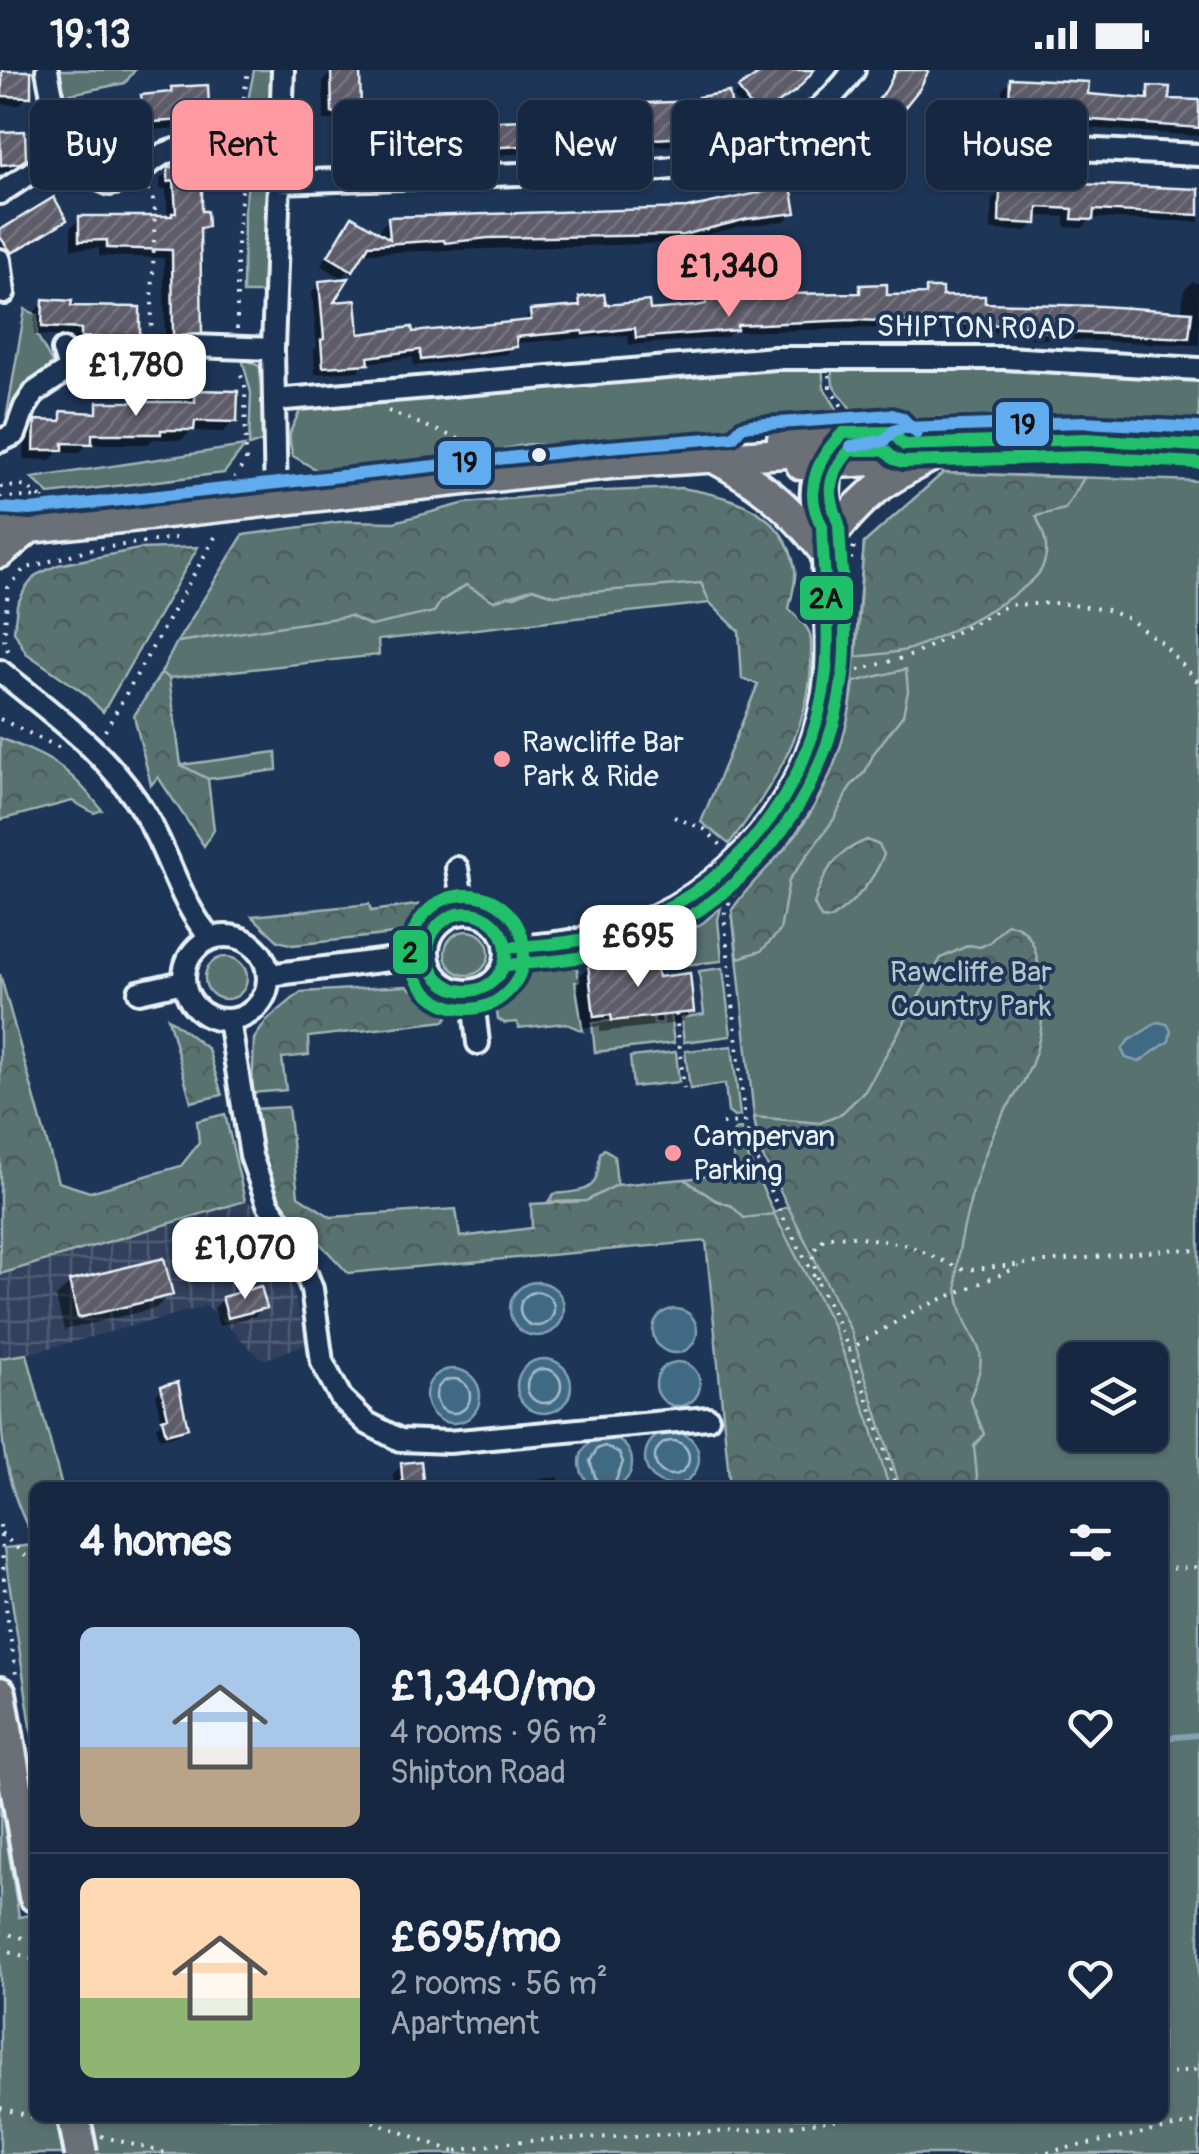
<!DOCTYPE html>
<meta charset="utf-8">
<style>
body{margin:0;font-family:Pangolin,sans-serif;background:#1f3048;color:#f1f3f6;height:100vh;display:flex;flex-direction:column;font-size:38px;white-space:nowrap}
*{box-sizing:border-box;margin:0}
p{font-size:32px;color:#9ea6b1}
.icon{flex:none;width:55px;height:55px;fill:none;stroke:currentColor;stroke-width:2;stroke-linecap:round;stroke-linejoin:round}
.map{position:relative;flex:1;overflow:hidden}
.details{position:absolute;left:30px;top:1412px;width:1138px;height:640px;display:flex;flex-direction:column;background:#162841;border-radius:15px;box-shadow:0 2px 8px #0004,0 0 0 2px #35445a}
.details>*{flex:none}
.banner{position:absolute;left:30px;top:30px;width:1140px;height:90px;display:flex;gap:20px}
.tools{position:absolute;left:1058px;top:1272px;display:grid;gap:20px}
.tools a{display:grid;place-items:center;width:110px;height:110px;border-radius:15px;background:#162841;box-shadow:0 2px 8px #0004,0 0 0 2px #35445a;font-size:50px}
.price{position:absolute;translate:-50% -85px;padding:0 22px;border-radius:20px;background:#fff;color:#222;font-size:32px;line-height:65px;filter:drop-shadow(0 2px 5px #0008)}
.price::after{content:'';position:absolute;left:50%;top:60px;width:30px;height:22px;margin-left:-15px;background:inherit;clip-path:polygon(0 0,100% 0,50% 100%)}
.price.current{background:#ff9aa2;color:#111}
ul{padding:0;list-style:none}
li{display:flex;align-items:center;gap:30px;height:250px;padding:0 50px}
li+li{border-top:2px solid #35445a}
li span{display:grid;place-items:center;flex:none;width:280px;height:200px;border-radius:15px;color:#555}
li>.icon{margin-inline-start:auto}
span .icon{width:120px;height:120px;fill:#fffc;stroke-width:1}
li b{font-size:42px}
h2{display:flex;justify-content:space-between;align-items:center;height:120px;padding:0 50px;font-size:42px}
.tag{padding:0 35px;border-radius:15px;background:#162841;box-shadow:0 2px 8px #0004,0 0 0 2px #35445a;font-size:35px;line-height:90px}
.tag.current{background:#ff9aa2;color:#111}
.status{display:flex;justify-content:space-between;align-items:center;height:70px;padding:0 50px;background:#162841;direction:ltr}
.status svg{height:28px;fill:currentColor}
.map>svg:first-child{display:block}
</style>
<div class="status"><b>19:13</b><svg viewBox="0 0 49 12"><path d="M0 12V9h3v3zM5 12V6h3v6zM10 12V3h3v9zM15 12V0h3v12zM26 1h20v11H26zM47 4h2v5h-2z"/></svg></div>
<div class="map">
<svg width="1199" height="2084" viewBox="0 0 1199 2084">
<defs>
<pattern id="industrial-grid" width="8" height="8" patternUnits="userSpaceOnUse" patternTransform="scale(2.5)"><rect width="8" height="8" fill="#30415d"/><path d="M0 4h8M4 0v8" fill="none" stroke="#4e5d75"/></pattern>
<pattern id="forest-crowns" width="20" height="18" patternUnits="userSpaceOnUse" patternTransform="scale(2.5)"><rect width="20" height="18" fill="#58726f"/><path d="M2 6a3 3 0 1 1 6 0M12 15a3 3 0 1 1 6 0" fill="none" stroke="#4e5b5b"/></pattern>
<pattern id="building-hatch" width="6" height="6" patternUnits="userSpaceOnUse" patternTransform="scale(2.5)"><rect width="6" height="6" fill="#5e5c6a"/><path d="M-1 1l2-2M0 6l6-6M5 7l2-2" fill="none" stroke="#757480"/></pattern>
</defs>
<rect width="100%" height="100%" fill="#1d3557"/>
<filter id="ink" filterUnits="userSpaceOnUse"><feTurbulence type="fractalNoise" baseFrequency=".01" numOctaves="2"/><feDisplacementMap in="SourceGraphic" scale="20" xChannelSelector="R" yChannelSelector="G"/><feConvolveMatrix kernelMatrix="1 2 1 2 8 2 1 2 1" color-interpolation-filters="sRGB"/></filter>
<g filter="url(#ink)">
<path fill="url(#industrial-grid)" d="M245,1131L259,1136L275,1150L306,1270L304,1275L266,1289L259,1287L207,1236L27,1284L0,1288V1204Z"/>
<path fill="#58726f" stroke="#a0b2b4" stroke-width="2.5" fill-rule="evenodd" d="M53,0H135L125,13L60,26Z
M254,0H274L264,223H243L244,141L250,101L246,41Z
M25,239L37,245V265L52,293L7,344Z
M242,288L259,296L263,307L264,371L249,376L251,323Z
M822,296L824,318L845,352L717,360L572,377L528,374L449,390L320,402L293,386C285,358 293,360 301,338L622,307Z
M831,296H1006L1199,310V354L1001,346L859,350L833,315Z
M245,376L224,403L49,424L32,408Z
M943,403L1199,411V2084H0V1730L19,1847L35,1844V2048H1162V1418L731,1417L732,1136L715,1130L684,1109L735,1103L731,1066L735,1060L741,1059L749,1089L774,1143L788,1136L760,1081L754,1047L732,840L790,772L813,738L831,703L849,655L864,473ZM1075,1290H1150V1365H1075Z
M701,512L710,533L378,570L379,585L169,608L161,603L177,572L441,531L466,515L513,527L533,518L554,525Z
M276,682L277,700L208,709L181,695Z
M721,837L718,850L722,891L674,896L672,872L704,852Z
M445 883a22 22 0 1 1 44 0a22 22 0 1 1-44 0Z
M205 908a21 21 0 1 1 42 0a21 21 0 1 1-42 0Z
M550,892L577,898L579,911L575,912L583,961L565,953L519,958L517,952L505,953L498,949L496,937L513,923L527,899Z
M723,898L731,966L684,972L681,948L704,944L699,901Z
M670,944L674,973L595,982L592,953L653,946L654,954L663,953L662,946Z
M732,976L740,1046L734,1047L728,1042L725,1014L690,1019L685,981Z
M676,982L679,1012L633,1017L630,987Z
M604,1079L614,1085L617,1115L586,1131L548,1132L554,1124C592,1120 597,1121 600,1083Z
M35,1475V1683L4,1478Z"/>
<path fill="url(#forest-crowns)" stroke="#a0b2b4" stroke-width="2.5" d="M943,403L1084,408L1065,439L1036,446C1044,464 1051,479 1042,498C1031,523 938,569 910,579C894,584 873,584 856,587L864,473Z
M681,418C731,426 785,440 795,499C797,511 791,527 789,539C795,545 806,554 809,562C812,568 811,579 811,585C813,656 770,721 729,774L701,752L758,614L742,609L739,561L710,533L701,513L554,525L533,518L494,531L466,515L441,531L434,542L371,556L350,546L177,572L243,465L346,451L394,452L466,433L582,422Z
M198,477L103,642L84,623L26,583L14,561L17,535L25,519L36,505L58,495L139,479Z
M906,599L908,621L903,645L874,683L865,702L850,717L834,749L789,810L780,861L761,881L738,888L732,840C747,816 770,797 788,775C826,728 847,672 854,612Z
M161,603L169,608L181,695L208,709L214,760L204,776L158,707L151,715L134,646Z
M0,668C54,689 66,695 102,740L94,743L72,731L0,750Z
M867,770L879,775L884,784C874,811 854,833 830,849L821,848L814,834C823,803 835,782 867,770Z
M431,833L403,863L293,875L278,871L252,846L369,834L371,841Z
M1007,854C1024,855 1032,868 1036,884C1047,929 1046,968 1024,1011C1017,1024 1007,1036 1000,1050C985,1080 975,1111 967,1144C960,1172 952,1206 960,1235C972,1282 994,1271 970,1328L984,1364L974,1376L978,1417H900L851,1261L760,1081L754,1047L820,1053L840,1045L865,1021L941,888L969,875L980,877L989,873Z
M0,904L58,1112L90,1122L181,1096L199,1073L197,1051L225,1044L245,1131L0,1204Z
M406,916L449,944L445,951L308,967L309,985L282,988L286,1020L252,1023L254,969L267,950L301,922Z
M168,948L208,979L222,1025L191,1032Z
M288,1037L298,1126L331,1147L456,1139L460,1167L532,1158L531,1134L586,1131L617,1115L684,1109L715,1130L732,1136L744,1148L774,1144L833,1256L869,1350L889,1417H730L706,1171L348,1203L281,1132L264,1095L252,1039Z
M27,1284L62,1417L35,1418V1471C0,1408 0,1359 0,1288Z"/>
<path fill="#3f6b83" stroke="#83a1b2" stroke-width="2.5" d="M1158,952L1167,954L1171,961L1169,971L1139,992L1126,988L1122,980L1128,971Z
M510 1239a27 27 0 1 1 54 0a27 27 0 1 1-54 0Z
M653 1261a22 22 0 1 1 44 0a22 22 0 1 1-44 0Z
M517 1316a27 27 0 1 1 54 0a27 27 0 1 1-54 0Z
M656 1314a22 22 0 1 1 44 0a22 22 0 1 1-44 0Z
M426 1326a27 27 0 1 1 54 0a27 27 0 1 1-54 0Z
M645 1388a27 27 0 1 1 54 0a27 27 0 1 1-54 0Z
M580 1393a26 26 0 1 1 52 0a26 26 0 1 1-52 0Z"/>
<path fill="#0007" d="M768,0H811L786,28L751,52L733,26Z
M894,0H926L869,75L828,112L814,97L849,63L851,65L878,31Z
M332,2L359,40L350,49L324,50L323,11Z
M0,3H28V26L19,35L0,34Z
M1011,10L1085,26L1140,31L1149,18L1166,31H1199V66L1059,56V46L1001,44L1002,19Z
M172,20L207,38L228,64L219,73L205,74L204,65L179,66L178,58L151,60V66L142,74L126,75L117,86L94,87V80H64L65,58L74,49L92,59L126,57V49L142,27L167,25Z
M699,30L733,58L724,67L681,75L476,86L475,82L368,84V63L377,54L580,50L589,39H644L648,35L695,34Z
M964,59L991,99L982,108L961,107L963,82L954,81L955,68Z
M23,64L24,88L9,101L0,102V65Z
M169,100L205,156L197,164L199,262L190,271L165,273L164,188L99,186V178L71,179V157L80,148L168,149L166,119H160V109Z
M1056,115L1199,120V152L1092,148L1082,158L1065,157V147L1035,146V153L1026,161L991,160L992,130L1001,121L1049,123Z
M793,142L784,151L737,157L672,173L362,183L342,208L321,195L353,149L381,167L380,158L389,149Z
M64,149L55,158L0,189V165Z
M1192,212L1199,213V275L1030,268V263L918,261V257L731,262L727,267L629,275L628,265L514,273L506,284L414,296L413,287L366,293L358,301L315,304L314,280L317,277L312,222L320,213L329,235L357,267L523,253L531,242L571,239L580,230L603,237L648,242L699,236L707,228L740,225L749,217L772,227L852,226L861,217L884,227H920L927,220L940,229L982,235L1182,244L1184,220Z
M44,232L69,239L137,267L128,276L73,275V267L34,265L35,241Z
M196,323L234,351L223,362L191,361L181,370L153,369L148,374H88L79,383H57L50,390L24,389L25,363L36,353H53L62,344L88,345L98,335L185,333Z
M590,896L656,910L692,941L680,953L600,962V956L583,958L577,908Z
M70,1213L170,1224L156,1238L64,1260L56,1227Z
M223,1229L264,1237L255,1246L219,1256L214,1238Z
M162,1318L185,1358L178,1364L160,1369L156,1357L162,1352L156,1325Z
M402,1395L421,1418H394L393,1404Z
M559,1407V1418H534L538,1409Z
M334,1412L336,1418H319L321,1416Z"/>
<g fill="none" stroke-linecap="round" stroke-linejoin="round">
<path stroke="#a4bbc9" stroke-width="2.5" d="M520 1239a17 17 0 1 1 34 0a17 17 0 1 1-34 0Z
M527 1316a17 17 0 1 1 34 0a17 17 0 1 1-34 0Z
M436 1326a17 17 0 1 1 34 0a17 17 0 1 1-34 0Z
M655 1388a17 17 0 1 1 34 0a17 17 0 1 1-34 0Z
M599,1418L590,1391L597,1379L605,1376L619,1383L623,1392L613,1418"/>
<path stroke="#83a1b2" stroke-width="6" d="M1162,1668L1199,1665"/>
</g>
<path fill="url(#building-hatch)" stroke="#e8f1f8" stroke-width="2.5" d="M331,0H360L361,42L332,43Z
M764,0H814L797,20L758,47L738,18Z
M896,0H929L920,18L882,66L839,105L821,87L849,60L852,63L886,20Z
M2,1H31V27L2,26Z
M1010,8L1089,12L1088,24L1148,29V16L1170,17L1169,29L1199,30V58L1067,48V38L1009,36Z
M208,15L209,35H230L231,66H213L212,57L187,59L186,50L153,52L154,67H135L134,37H142L141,25L172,22L171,17Z
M729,22L736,59L691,67L484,78L483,74L376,76V52L469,49L470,52L588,48V37L647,36V33L699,31L698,27Z
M73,46H94V57L127,54L129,78L103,79L102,72H71Z
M963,56L996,58L994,100L969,99L970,74L961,73Z
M25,61L26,89L20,93L1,95L0,62Z
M202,93V141H207L208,157L200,158L202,263L173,266L172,180L107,178V170L79,171V146H172V143H176L174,111L168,112V98Z
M1055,113L1199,119V145L1094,140L1093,150L1072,149L1073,139L1038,137L1037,154L999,152L1000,118L1055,120Z
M791,116L796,143L747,149L683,165L488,168L445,173L444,170L369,175L353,201L328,186L352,146L390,169L388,147L687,138Z
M54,127L67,150L12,183L0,167V160Z
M349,208L334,232L356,230L359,264L412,257L413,262L531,250L530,240L580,236L579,227L604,224L606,235L649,231L650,240L696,236L706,234V226L748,222V214L774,213L775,224L860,223V215L887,214V225L926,224V218H942V226H985V233L1100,236L1192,242L1189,268L1037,261V256L853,250L737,255V260L636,268L635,258L583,264V261L516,267L517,277L421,290L420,280L368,287L369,294L323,297L321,270L324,269L319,211Z
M43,229L72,231L71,236L140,237V268L81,267V259L42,257Z
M195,320L238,321L237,352L195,351L194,360H161V364H92V374L63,373V380H34L35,350L61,351V341L97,343V332H195Z
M655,885L658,907L690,903L694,942L612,951L611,945L594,947L588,894Z
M164,1188L173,1225L78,1248L69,1211Z
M261,1216L267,1238L228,1248L222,1227Z
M178,1312L188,1358L166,1364L162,1349L168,1347L161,1316Z
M421,1391L424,1418H403L401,1393Z"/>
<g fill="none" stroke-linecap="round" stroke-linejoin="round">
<defs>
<path id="minor" d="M47,0L57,52L58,91
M1037,77L1199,85
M1036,91L1039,60
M277,112C368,109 460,106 551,103C616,101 685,104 747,82C788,66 829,36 854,0
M0,123L38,98L58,91L110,114C152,107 145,80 191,78
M0,190L4,223
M63,280L69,299
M274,330L775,288H1005L1199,299
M0,371L15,364L25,337L35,322L69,299L132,297L193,276L273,279
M276,431L273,279L283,0
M0,601C54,645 110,684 146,746C170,786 180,834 211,868
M457,798L464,842
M428 882a39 39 0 1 1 78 0a39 39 0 1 1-78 0Z
M184 908a42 42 0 1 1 84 0a42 42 0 1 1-84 0Z
M506,878C541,875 578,872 612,862C727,830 818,720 826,601C829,553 822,504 822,456L828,445L830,406L820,395C808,414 809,438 822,456
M269,905L428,885
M472,921L478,973
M139,922L183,912
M229,950L251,1086L268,1134L293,1169L312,1219L322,1292L341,1328L367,1353L400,1370L449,1372L708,1348"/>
<path id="major" d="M782,369L892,362L904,375
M712,387C758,411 791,438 822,479C863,422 888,407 950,378
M801,395L872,391L892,387L904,375L1085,369L1199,376
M0,455L30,458L610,394L801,382L808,383L820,395
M0,483L30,458"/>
<path id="highway" d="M0,1623L35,1826"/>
</defs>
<use href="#minor" stroke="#e8f1f8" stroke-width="28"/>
<use href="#major" stroke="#e8f1f8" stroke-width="35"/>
<use href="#highway" stroke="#e8f1f8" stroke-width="38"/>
<path stroke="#e8f1f8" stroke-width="4" stroke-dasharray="2.5 8" stroke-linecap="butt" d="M148,119L155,134L151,268
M237,259V168L244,101L242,40L248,0
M829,305L830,318L845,341
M388,341L491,382
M224,412L235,407L246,391L245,313L237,299
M0,417L25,416L42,428
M0,428L27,427L51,430
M847,531V506L854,476
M8,581L4,569L8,518L24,499L87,480L182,467
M848,603L913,585L1008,535L1059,533L1107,540L1129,549L1163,574L1199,613
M0,649L60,678
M105,661L219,460
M830,683L841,658L848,605
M674,747L704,759L723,777
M793,754L809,728
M756,800L732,827L724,845L745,1051C764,1126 808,1187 839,1256C862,1309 880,1362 896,1418
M676,944L684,1019
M722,1054L745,1051
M817,1209L812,1183L825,1167L855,1166L907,1175L964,1200L1176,1179L1199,1181
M848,1280L918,1239L1019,1197
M0,1455L6,1537L16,1605
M1,1463L35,1495
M1162,1499L1199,1497
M0,1862L35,1871
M0,1878L35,1890
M1162,2004L1199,1999
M0,2038L49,2051
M363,2048L461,2084
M101,2066L169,2084
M457,2081L507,2072L757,2060L849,2048
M1037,2084L1199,2052"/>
<use href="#minor" stroke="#1d3557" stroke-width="20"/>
<use href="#major" stroke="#6b6f75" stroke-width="28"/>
<use href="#highway" stroke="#6b6f75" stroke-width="30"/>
<defs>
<path id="highway-bridge" d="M74,2048L81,2084"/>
</defs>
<use href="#highway-bridge" stroke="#e8f1f8" stroke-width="38" stroke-linecap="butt"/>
<use href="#highway-bridge" stroke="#6b6f75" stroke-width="30"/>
<defs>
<path id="bus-1" d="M428 882a39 39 0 1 1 78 0a39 39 0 1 1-78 0Z
M506,878C541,875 578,873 612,862C728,826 814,723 826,601C831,553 823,504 822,456C803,422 816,389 843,363L892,362L904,375L1085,369L1199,376"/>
<path id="bus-2" d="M410 882a57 57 0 1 1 114 0a57 57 0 1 1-114 0Z
M508,895C543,892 579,890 613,880C738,844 827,734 843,606C849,556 841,504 839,454C827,422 826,408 850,380H884L894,389L903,392L1085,387L1198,393"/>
<path id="bus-3" d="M851,376L884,371L894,361L903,358L1084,352L1199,358
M2,438L30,440L608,377L733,367L742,357L751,355L892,345L902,348L917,363"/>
</defs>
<use href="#bus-1" stroke="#1d3557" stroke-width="20"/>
<use href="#bus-2" stroke="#1d3557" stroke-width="20"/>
<use href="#bus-3" stroke="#1d3557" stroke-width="20"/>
<use href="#bus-1" stroke="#20c06a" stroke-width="12"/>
<use href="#bus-2" stroke="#20c06a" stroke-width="12"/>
<use href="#bus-3" stroke="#60acee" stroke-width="12"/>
</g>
</g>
<circle fill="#e8f1f8" stroke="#1d3557" stroke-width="4" cx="539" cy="385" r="9"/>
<g fill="#ff9aa2" stroke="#1d3557" stroke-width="4">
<circle cx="502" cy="689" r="10"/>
<circle cx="673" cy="1083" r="10"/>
</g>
<g text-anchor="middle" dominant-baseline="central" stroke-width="8" stroke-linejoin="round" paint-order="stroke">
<g font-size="30" fill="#e8f1f8" stroke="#1d3557">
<text transform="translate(976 258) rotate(1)">SHIPTON ROAD</text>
</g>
<g font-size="30" fill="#e8f1f8" stroke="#1d3557" text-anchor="start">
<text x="522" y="672">Rawcliffe Bar<tspan x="522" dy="34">Park &amp; Ride</tspan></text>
<text x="693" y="1066">Campervan<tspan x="693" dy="34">Parking</tspan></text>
</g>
<g font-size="30" fill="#b6c5c8" stroke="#1d3557">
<text x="971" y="902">Rawcliffe Bar<tspan x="971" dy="34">Country Park</tspan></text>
</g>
</g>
<g stroke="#1d3557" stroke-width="4">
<rect x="994" y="330" width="57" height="48" rx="10" fill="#60acee"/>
<rect x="436" y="369" width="57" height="48" rx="10" fill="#60acee"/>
<rect x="798" y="504" width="57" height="48" rx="10" fill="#20c06a"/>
<rect x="391" y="858" width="39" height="48" rx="10" fill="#20c06a"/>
</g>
<g font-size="28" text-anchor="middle" font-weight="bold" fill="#111">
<text x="1023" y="364">19</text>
<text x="465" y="402">19</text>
<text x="826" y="538">2A</text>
<text x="410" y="892">2</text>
</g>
</svg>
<div class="tools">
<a><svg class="icon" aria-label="layers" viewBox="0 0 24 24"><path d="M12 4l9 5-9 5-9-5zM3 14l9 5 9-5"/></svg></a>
</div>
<b class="price current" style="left:729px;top:250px">£1,340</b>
<b class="price" style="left:136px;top:349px">£1,780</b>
<b class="price" style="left:638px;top:920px">£695</b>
<b class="price" style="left:245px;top:1232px">£1,070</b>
<div class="banner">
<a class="tag">Buy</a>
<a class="tag current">Rent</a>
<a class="tag">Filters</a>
<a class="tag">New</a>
<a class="tag">Apartment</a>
<a class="tag">House</a>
</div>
<section class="details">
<h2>4 homes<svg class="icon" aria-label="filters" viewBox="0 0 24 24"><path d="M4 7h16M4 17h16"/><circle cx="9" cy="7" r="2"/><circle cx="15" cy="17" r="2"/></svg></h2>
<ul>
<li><span style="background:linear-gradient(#a9c7e8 60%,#b9a48a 0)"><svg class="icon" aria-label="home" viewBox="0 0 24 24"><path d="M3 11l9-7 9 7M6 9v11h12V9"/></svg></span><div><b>£1,340/mo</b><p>4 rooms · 96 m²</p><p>Shipton Road</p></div><svg class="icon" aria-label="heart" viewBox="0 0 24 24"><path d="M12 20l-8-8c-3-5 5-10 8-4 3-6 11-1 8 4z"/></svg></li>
<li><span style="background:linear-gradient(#ffd9b3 60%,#8fb573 0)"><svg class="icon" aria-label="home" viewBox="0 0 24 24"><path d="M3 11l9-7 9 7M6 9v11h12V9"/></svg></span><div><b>£695/mo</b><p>2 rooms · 56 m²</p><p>Apartment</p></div><svg class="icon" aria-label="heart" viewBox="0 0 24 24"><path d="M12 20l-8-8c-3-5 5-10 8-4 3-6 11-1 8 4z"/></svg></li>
</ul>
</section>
</div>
